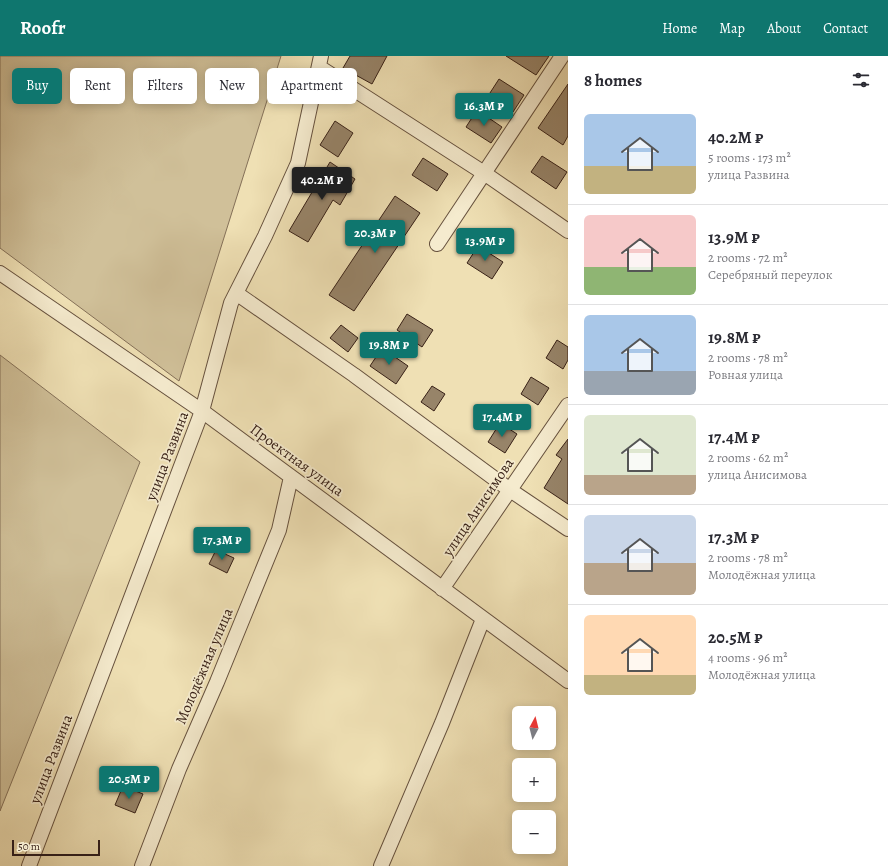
<!DOCTYPE html>
<meta charset="utf-8">
<style>
body{margin:0;font-family:Alegreya,serif;background:#f2f2f3;color:#2b2b33;height:100vh;display:flex;flex-direction:column;font-size:15px;white-space:nowrap}
*{box-sizing:border-box;margin:0}
p{font-size:13px;color:#7c7c81}
.icon{flex:none;width:22px;height:22px;fill:none;stroke:currentColor;stroke-width:2;stroke-linecap:round;stroke-linejoin:round}
.map{position:relative;flex:1;overflow:hidden}
.drawer{display:flex;flex-direction:column;background:#fff;width:320px}
.drawer>*{flex:none}
.guide{position:absolute;left:12px;top:12px;width:380px;height:36px;display:flex;gap:8px}
.needle{width:26px;rotate:7deg}
.fabs{position:absolute;left:512px;top:650px;display:grid;gap:8px}
.fabs a{display:grid;place-items:center;width:44px;height:44px;border-radius:6px;background:#fff;box-shadow:0 2px 10px #0003;font-size:20px}
.scale{position:absolute;left:12px;bottom:10px;width:88px;box-sizing:border-box;padding-left:4px;border:2px solid #382117;border-top:0;font-size:11px;line-height:14px;white-space:nowrap;color:#382117;-webkit-text-stroke:3px #f5ebce;paint-order:stroke}
.price{position:absolute;translate:-50% -34px;padding:0 9px;border-radius:4px;background:#0f766e;color:#fff;font-size:13px;line-height:26px;filter:drop-shadow(0 1px 2px #0008)}
.price::after{content:'';position:absolute;left:50%;top:24px;width:12px;height:9px;margin-left:-6px;background:inherit;clip-path:polygon(0 0,100% 0,50% 100%)}
.price.current{background:#222;color:#fff}
ul{padding:0;list-style:none}
li{display:flex;align-items:center;gap:12px;height:100px;padding:0 16px}
li+li{border-top:1px solid #e1e1e2}
li span{display:grid;place-items:center;flex:none;width:112px;height:80px;border-radius:6px;color:#555}
li>.icon{margin-inline-start:auto}
span .icon{width:48px;height:48px;fill:#fffc;stroke-width:1}
li b{font-size:17px}
h2{display:flex;justify-content:space-between;align-items:center;height:48px;padding:0 16px;font-size:17px}
.pill{padding:0 14px;border-radius:6px;background:#fff;box-shadow:0 2px 10px #0003;font-size:14px;line-height:36px}
.pill.current{background:#0f766e;color:#fff}
header{display:flex;align-items:center;gap:24px;box-sizing:border-box;height:56px;padding:0 20px;background:#0f766e;color:#fff}
header strong{font-size:19px}
nav{display:flex;gap:22px;margin-inline-start:auto;font-size:14px}
main{display:flex;flex:1;min-height:0}
.map>svg:first-child{display:block}
</style>
<header>
<strong>Roofr</strong>
<nav><a>Home</a><a>Map</a><a>About</a><a>Contact</a></nav>
</header>
<main>
<div class="map">
<svg width="568" height="810" viewBox="0 0 568 810">
<rect width="100%" height="100%" fill="#efe0b4"/>
<filter id="stains"><feTurbulence type="fractalNoise" baseFrequency=".005" numOctaves="4"/><feColorMatrix values="0 0 0 0 .2 0 0 0 0 .09 0 0 0 0 .02 0 0 0 .5 -.17"/></filter>
<radialGradient id="worn" r=".72"><stop offset=".6" stop-color="#630" stop-opacity="0"/><stop offset="1" stop-color="#630" stop-opacity=".3"/></radialGradient>
<path fill="#d0c099" stroke="#847058" d="M0,0H281L179,325L0,192Z
M0,299L140,406L0,755Z"/>
<path fill="#978469" stroke="#382117" d="M350,0H387L372,28L343,12Z
M506,0H549L536,19Z
M499,23L524,39L513,56L488,40Z
M568,28V80L563,89L538,72Z
M477,54L502,71L491,87L466,71Z
M335,65L353,77L338,101L320,89Z
M542,100L567,116L556,133L531,116Z
M423,102L448,118L437,135L412,119Z
M330,106L355,123L340,149L333,144L308,186L289,175Z
M395,140L420,157L354,255L329,239Z
M478,190L503,206L492,223L467,207Z
M407,258L433,274L422,291L397,274Z
M341,269L358,282L348,296L330,282Z
M557,284L568,291V304L563,313L546,302Z
M382,292L408,310L396,328L370,310Z
M531,321L549,332L538,349L521,338Z
M432,330L445,338L434,355L421,346Z
M500,367L517,378L505,397L488,386Z
M568,383V448L544,432L562,403L556,399Z
M216,494L234,502L227,517L209,508Z
M123,730L143,738L135,757L115,749Z"/>
<g fill="none" stroke-linecap="round" stroke-linejoin="round">
<defs>
<path id="minor" d="M319,11L484,117L568,175
M437,188L562,0
M0,217L202,355L568,625
M236,237L354,319L510,434L568,473
M442,533L568,349
M29,810L202,355L231,247L265,180L298,107L321,0
M142,810L179,713L217,626L279,474L291,421
M381,810L442,667L483,563"/>
</defs>
<use href="#minor" stroke="#66513e" stroke-width="16"/>
<use href="#minor" stroke="#f5ebce" stroke-width="14"/>
</g>
<g text-anchor="middle" dominant-baseline="central" stroke-width="3.5" stroke-linejoin="round" paint-order="stroke">
<g font-size="15" fill="#382117" stroke="#f5ebce">
<text transform="translate(167 400) rotate(-69)">улица Развина</text>
<text transform="translate(297 404) rotate(36)">Проектная улица</text>
<text transform="translate(478 451) rotate(-56)">улица Анисимова</text>
<text transform="translate(204 610) rotate(-67)">Молодёжная улица</text>
<text transform="translate(51 703) rotate(-69)">улица Развина</text>
</g>
</g>
<rect width="100%" height="100%" filter="url(#stains)"/>
<rect width="100%" height="100%" fill="url(#worn)"/>
</svg>
<div class="fabs">
<a><svg class="needle" viewBox="-14 -14 28 28"><path d="M0-13l5 13h-10z" fill="#e53935"/><path d="M0 13l5-13h-10z" fill="#7c7c81"/></svg></a>
<a>+</a>
<a>−</a>
</div>
<div class="scale">50 m</div>
<b class="price" style="left:484px;top:71px">16.3M ₽</b>
<b class="price current" style="left:322px;top:145px">40.2M ₽</b>
<b class="price" style="left:375px;top:198px">20.3M ₽</b>
<b class="price" style="left:485px;top:206px">13.9M ₽</b>
<b class="price" style="left:389px;top:310px">19.8M ₽</b>
<b class="price" style="left:502px;top:382px">17.4M ₽</b>
<b class="price" style="left:222px;top:505px">17.3M ₽</b>
<b class="price" style="left:129px;top:744px">20.5M ₽</b>
<div class="guide">
<a class="pill current">Buy</a>
<a class="pill">Rent</a>
<a class="pill">Filters</a>
<a class="pill">New</a>
<a class="pill">Apartment</a>
</div>
</div>
<section class="drawer">
<h2>8 homes<svg class="icon" aria-label="filters" viewBox="0 0 24 24"><path d="M4 7h16M4 17h16"/><circle cx="9" cy="7" r="2"/><circle cx="15" cy="17" r="2"/></svg></h2>
<ul>
<li><span style="background:linear-gradient(#a9c7e8 65%,#c2b280 0)"><svg class="icon" aria-label="home" viewBox="0 0 24 24"><path d="M3 11l9-7 9 7M6 9v11h12V9"/></svg></span><div><b>40.2M ₽</b><p>5 rooms · 173 m²</p><p>улица Развина</p></div></li>
<li><span style="background:linear-gradient(#f6c9c9 65%,#8fb573 0)"><svg class="icon" aria-label="home" viewBox="0 0 24 24"><path d="M3 11l9-7 9 7M6 9v11h12V9"/></svg></span><div><b>13.9M ₽</b><p>2 rooms · 72 m²</p><p>Серебряный переулок</p></div></li>
<li><span style="background:linear-gradient(#a9c7e8 70%,#9aa5b1 0)"><svg class="icon" aria-label="home" viewBox="0 0 24 24"><path d="M3 11l9-7 9 7M6 9v11h12V9"/></svg></span><div><b>19.8M ₽</b><p>2 rooms · 78 m²</p><p>Ровная улица</p></div></li>
<li><span style="background:linear-gradient(#dfe7d0 75%,#b9a48a 0)"><svg class="icon" aria-label="home" viewBox="0 0 24 24"><path d="M3 11l9-7 9 7M6 9v11h12V9"/></svg></span><div><b>17.4M ₽</b><p>2 rooms · 62 m²</p><p>улица Анисимова</p></div></li>
<li><span style="background:linear-gradient(#c9d6e8 60%,#b9a48a 0)"><svg class="icon" aria-label="home" viewBox="0 0 24 24"><path d="M3 11l9-7 9 7M6 9v11h12V9"/></svg></span><div><b>17.3M ₽</b><p>2 rooms · 78 m²</p><p>Молодёжная улица</p></div></li>
<li><span style="background:linear-gradient(#ffd9b3 75%,#c2b280 0)"><svg class="icon" aria-label="home" viewBox="0 0 24 24"><path d="M3 11l9-7 9 7M6 9v11h12V9"/></svg></span><div><b>20.5M ₽</b><p>4 rooms · 96 m²</p><p>Молодёжная улица</p></div></li>
</ul>
</section>
</main>
